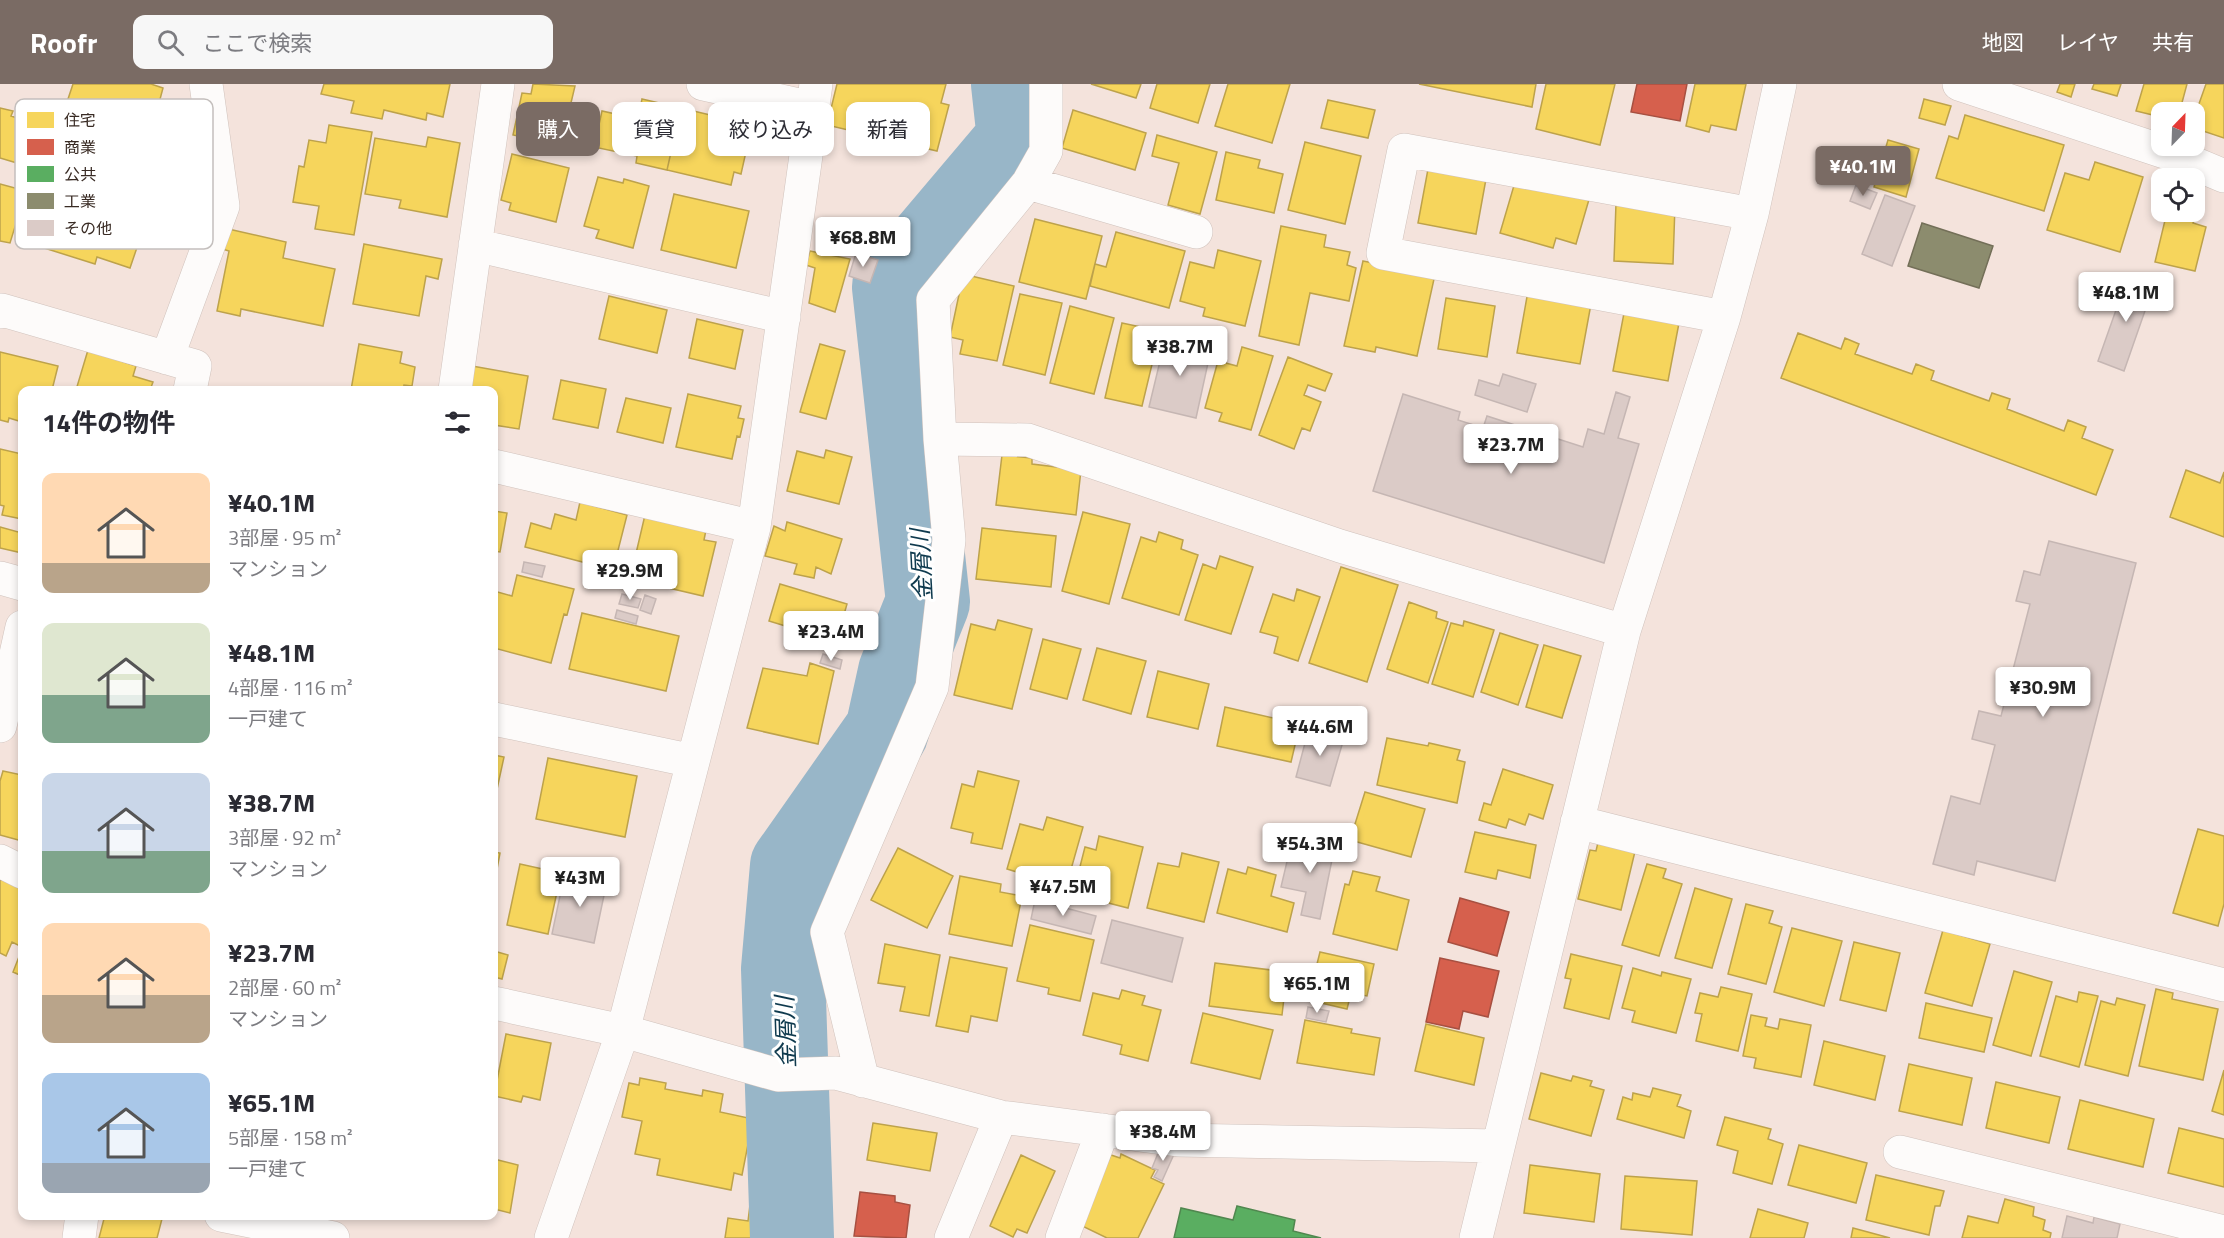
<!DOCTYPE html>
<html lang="ja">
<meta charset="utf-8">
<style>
body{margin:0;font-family:"Titillium Web","Noto Sans JP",sans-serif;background:#f7f7f7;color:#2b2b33;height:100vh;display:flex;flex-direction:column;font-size:22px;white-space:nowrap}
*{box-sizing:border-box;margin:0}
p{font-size:20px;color:#7c7c81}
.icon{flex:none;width:33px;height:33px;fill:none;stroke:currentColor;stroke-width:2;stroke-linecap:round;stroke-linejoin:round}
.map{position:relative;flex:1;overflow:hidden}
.drawer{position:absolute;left:18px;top:302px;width:480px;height:834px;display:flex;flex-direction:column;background:#fff;border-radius:12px;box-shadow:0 3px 9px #0003}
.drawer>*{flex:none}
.guide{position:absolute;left:516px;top:18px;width:570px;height:54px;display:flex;gap:12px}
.needle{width:39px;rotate:23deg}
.controls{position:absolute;left:2151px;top:18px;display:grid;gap:12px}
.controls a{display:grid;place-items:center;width:54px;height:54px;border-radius:12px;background:#fff;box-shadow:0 3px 9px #0003;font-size:30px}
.price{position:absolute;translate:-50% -51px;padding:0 14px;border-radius:6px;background:#fff;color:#222;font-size:20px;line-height:39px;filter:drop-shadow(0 2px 3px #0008)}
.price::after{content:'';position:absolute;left:50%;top:36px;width:18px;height:14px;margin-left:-9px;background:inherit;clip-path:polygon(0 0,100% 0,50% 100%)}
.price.current{background:#7a6b64;color:#fff}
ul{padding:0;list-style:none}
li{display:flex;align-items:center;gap:18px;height:150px;padding:0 24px}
li span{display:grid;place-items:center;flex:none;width:168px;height:120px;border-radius:12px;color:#555}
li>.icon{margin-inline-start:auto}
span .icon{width:72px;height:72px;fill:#fffc;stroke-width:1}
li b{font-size:26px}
h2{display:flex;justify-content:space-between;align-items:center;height:72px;padding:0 24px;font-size:26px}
.pill{padding:0 21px;border-radius:12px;background:#fff;box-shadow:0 3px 9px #0003;font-size:21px;line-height:54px}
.pill.current{background:#7a6b64;color:#fff}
header{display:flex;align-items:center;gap:36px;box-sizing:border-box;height:84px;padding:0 30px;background:#7a6b64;color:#fff}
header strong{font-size:28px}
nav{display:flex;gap:33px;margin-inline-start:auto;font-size:21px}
.search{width:420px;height:54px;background:#f7f7f7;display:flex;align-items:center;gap:15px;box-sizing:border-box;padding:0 21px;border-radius:12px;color:#7c7c81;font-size:22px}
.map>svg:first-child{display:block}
</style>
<header>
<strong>Roofr</strong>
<div class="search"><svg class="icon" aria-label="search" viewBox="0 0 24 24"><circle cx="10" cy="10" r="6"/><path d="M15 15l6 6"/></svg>ここで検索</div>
<nav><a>地図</a><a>レイヤ</a><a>共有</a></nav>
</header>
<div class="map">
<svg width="2224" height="1154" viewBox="0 0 2224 1154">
<rect width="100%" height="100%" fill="#f4e3dc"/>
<path fill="#f6d55c" stroke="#bda24b" stroke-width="1.5" d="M73,0H151L163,4L159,19L172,23L160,64L115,50L112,60L71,48L79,21L67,18Z
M324,0H450L443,33L427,29L426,36L384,26L382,35L351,29L354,17L321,10Z
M533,0L575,2L561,61L513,51L522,9L531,10Z
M837,0H946L941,19L949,21L937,67L827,41Z
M1091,0H1141L1136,14Z
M1157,0H1210L1198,39L1150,24Z
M1228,0H1290L1272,59L1215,42Z
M1419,0H1536L1532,23Z
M1546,0H1615L1600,61L1536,45Z
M1695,0H1746L1736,46L1711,41L1709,48L1686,42Z
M2060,0H2075L2071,13L2057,8Z
M2094,0H2121L2117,12L2092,5Z
M2144,0H2187L2180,26L2160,20L2157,32L2136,27Z
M2206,0H2224V54L2194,44V34Z
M642,15L681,24L667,86L636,79L637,72L594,63L602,27L638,35Z
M1924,15L1951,22L1945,41L1919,34Z
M1328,16L1375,26L1368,54L1321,44Z
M0,24L13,27L11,32L29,38L17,79L0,74Z
M681,24L752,41L741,90L734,88L731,101L667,86Z
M1073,26L1146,49L1135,86L1062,64Z
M1965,31L2064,61L2044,127L1936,94L1949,52L1958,55Z
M329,41L372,48L354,151L315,145L319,122L293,118L299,82L304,83L309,56L326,59Z
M1157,51L1217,68L1200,130L1168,121L1179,79L1152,72Z
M428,53L460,59L447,133L399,124L401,116L365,110L375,54L426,63Z
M1888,56L1919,65L1906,113L1874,103Z
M1305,58L1361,72L1345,140L1288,126Z
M1226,68L1260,76L1258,84L1283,90L1274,129L1216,116Z
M512,70L569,84L556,138L509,126L511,119L501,116Z
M2095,78L2143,93L2120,168L2047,146L2065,89L2089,96Z
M106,79L160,96L130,184L97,173L95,180L41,163L47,143L40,141L58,83L100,97Z
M1428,85L1486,95L1476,150L1418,139Z
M598,93L623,99L624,95L649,102L633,164L596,154L599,146L584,142Z
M1515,98L1590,112L1576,160L1556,154L1553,164L1500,149Z
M0,100L26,107L10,159L0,157Z
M674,110L749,127L736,184L661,166Z
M2194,117H2198L2193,139L2206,143L2195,187L2155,178L2167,128H2194Z
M1616,119L1675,121L1673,180L1614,177Z
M1035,135L1102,152L1086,215L1019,198Z
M1281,142L1326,151L1324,163L1350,168L1347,181L1356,184L1349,217L1310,209L1299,261L1259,252Z
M224,144L286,158L283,174L335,185L323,242L241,225L240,232L217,227L229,167L219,164Z
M1116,148L1185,167L1169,224L1090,202L1095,180L1106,183Z
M364,160L442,175L438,195L426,192L419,232L353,220Z
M1218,166L1261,177L1245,242L1203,232L1205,224L1180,217L1190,178L1214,184Z
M810,167L850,175L835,228L809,219L815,184L806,181Z
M1363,177L1399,184L1436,186L1417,272L1376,263L1375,268L1344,262Z
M967,191L1014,202L997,277L960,270L963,256L950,253L961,201Z
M1528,207L1591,220L1580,280L1517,269Z
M1020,210L1062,219L1045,291L1003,281Z
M609,212L667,226L657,269L599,255Z
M1446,214L1495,222L1487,273L1438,265Z
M1070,222L1114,234L1094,310L1050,299Z
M1624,229L1679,239L1668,297L1613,287Z
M697,235L743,246L735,285L689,274Z
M1122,239L1160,247L1142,322L1105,314Z
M1798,249L1841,265L1845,254L1859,260L1855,270L1912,290L1916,280L1934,287L1931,296L1989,317L1992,309L2010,315L2007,325L2064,347L2068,336L2086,343L2082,354L2113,366L2096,411L1781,294Z
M359,260L402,268L400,279L415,283L412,302L404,301L403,306H351Z
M820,260L845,267L826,335L800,328Z
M1242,263L1273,272L1251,346L1219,337L1222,329L1205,324L1218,277L1237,282Z
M88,266L136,282L133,292L153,298L150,306H76Z
M0,268L58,282L52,306H22V338L9,334L8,338L0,336Z
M1288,273L1332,290L1325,307L1308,301L1304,311L1321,318L1310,347L1302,344L1294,365L1259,351Z
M472,282L528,292L519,345L494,341V306H468Z
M561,296L606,305L598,344L553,335Z
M688,310L741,322L738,334L744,335L740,353L737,352L732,375L676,363Z
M626,314L671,324L663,359L617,348Z
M0,365L22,370V435L2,431L4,422L0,421Z
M826,366L852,373L839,420L787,407L797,367L824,374Z
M1002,371L1032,374V380L1081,386L1076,431L996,421Z
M2186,386L2220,399L2224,388V453L2170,433Z
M580,418L627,431L613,486L525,463L531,439L551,445L555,430L576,436Z
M494,427L507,429L500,468L494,467Z
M1083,428L1130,440L1109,520L1062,507Z
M645,431L706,446L704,456L716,458L703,512L630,495Z
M787,438L842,455L831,490L816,483L814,494L794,490L797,480L765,472L774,442L785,447Z
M0,443L22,449V469L0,464Z
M982,444L1056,452L1051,503L976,495Z
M1159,448L1183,456L1181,465L1198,471L1179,531L1122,514L1141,453L1156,458Z
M1220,472L1253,483L1231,550L1185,536L1203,480L1216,485Z
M1341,483L1398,501L1367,598L1309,579Z
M517,491L574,505L567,531L564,530L551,579L494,564V507L512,512Z
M780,500L847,520L841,541L833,539L828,555L769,537Z
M1297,505L1320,513L1298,577L1274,569L1278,553L1260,548L1273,510L1294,517Z
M1409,518L1437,528L1436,534L1448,538L1428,599L1387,585Z
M582,529L679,552L666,607L569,585Z
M998,536L1032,545L1012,625L954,611L971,540L995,546Z
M1464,537L1494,546L1473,613L1432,600L1451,539L1463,542Z
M1500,549L1538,561L1518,621L1481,608Z
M1043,555L1081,565L1067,615L1030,605Z
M1544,561L1581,572L1562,634L1526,623Z
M1097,564L1146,577L1131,630L1083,616Z
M810,579L834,587L818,660L747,644L763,584L807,592Z
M1158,587L1209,600L1198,645L1147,633Z
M1225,623L1300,640L1291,678L1217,662Z
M1387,654L1428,662L1429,659L1460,666L1457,676L1465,678L1457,719L1377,701Z
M494,671L504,673L494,719Z
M548,674L637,692L625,753L536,735Z
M1503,685L1553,701L1543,735L1529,730L1525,741L1509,735L1506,744L1479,736L1484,719L1491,721Z
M3,687L22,691V757L0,751V697Z
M978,687L1019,697L1002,765L971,759L973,749L951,744L962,700L974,703Z
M1365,708L1425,725L1411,773L1350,756Z
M1047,733L1083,743L1066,803L1007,785L1020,740L1043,746Z
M2198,745L2224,752V820L2218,842L2173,829Z
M1475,748L1536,761L1530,794L1498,786L1496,795L1465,788Z
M1600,750L1637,759L1621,826L1578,815L1590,766L1596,767Z
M1099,752L1143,763L1128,824L1073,810L1085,763L1096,766Z
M898,764L953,792L927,844L871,816Z
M494,768L500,769L494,801Z
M1182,769L1219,778L1204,838L1147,824L1158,779L1179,783Z
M520,780L561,789L548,850L507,841Z
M1647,780L1666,785L1663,794L1682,800L1659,872L1622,861Z
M1248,783L1276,791L1271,812L1294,819L1287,848L1217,829L1228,785L1246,790Z
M1353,787L1380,793L1376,807L1409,816L1397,866L1333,850L1345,800L1349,801Z
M960,792L1001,800L1000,808L1022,812L1012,862L949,850Z
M0,795L22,804V863L12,858L6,872L0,869Z
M1695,804L1732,815L1712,884L1675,874Z
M1746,820L1773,827L1769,839L1782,843L1766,900L1728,890Z
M1030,841L1094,856L1080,917L1048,910L1049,904L1017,897Z
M1792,844L1842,857L1824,922L1774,908Z
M1943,846L1990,860L1972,922L1925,909Z
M1854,858L1900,869L1886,927L1840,916Z
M885,860L940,871L929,932L900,927L905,903L878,899Z
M22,865V892L13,888Z
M494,867L508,871L502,895L494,893Z
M1320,868L1374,880L1367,912L1351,909L1347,925L1308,916Z
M1571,870L1622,882L1609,935L1564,924L1571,895L1565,894Z
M950,873L1007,884L997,937L971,932L968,948L936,942Z
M1215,879L1287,888L1282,931L1209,922Z
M1633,884L1661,892L1662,888L1691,895L1676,949L1632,938L1635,927L1622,924Z
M2014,887L2052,898L2031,972L1993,961Z
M1721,903L1752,910L1738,967L1696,957L1702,930L1695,929L1700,909L1718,913Z
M2156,905L2173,909L2172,915L2218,925L2203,996L2139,982Z
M1122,906L1145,912L1142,921L1161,926L1148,977L1120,970L1122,961L1083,951L1093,909L1119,915Z
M2079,908L2098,912L2079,983L2040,972L2056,912L2077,918Z
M2117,914L2145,921L2128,992L2085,981L2101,917L2115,921Z
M1926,919L1992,934L1984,968L1919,954Z
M1203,929L1273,946L1260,995L1191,979Z
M1751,931L1767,934L1765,942L1778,945L1780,935L1811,941L1801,993L1754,984L1756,974L1743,972Z
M1305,936L1352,945L1351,949L1380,954L1374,991L1297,979Z
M1426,940L1484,954L1474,1001L1415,987Z
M506,950L551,959L540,1016L523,1012L521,1018L494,1012Z
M1824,957L1885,972L1875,1016L1814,1001Z
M1909,980L1972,994L1962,1041L1899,1027Z
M2224,986V1031L2212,1027Z
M1541,989L1571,997L1573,992L1592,997L1590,1002L1604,1006L1591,1052L1529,1035Z
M640,994L666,999L665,1005L702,1012L703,1006L723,1010L720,1028L753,1035L742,1091L734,1089L731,1106L657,1091L660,1075L635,1070L642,1037L622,1033L629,999L639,1001Z
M1996,998L2060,1013L2049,1059L1986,1044Z
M1653,1004L1681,1011L1677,1022L1691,1027L1684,1054L1617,1035L1623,1013L1632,1016L1633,1009L1650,1013Z
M2080,1016L2154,1035L2143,1083L2068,1065Z
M1725,1033L1771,1045L1768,1055L1783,1060L1772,1100L1733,1089L1738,1067L1717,1061Z
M873,1039L937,1049L930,1087L867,1076Z
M2179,1044L2224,1055V1103L2168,1089Z
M759,1048L772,1050L759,1154H725L728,1134L748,1137Z
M1799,1061L1867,1079L1856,1119L1788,1101Z
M1121,1070L1155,1086L1151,1094L1164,1100L1138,1154H1107L1078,1140L1111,1071L1120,1074Z
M1021,1071L1055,1087L1027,1149L1017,1145L1013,1153L990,1142Z
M494,1075L518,1081L510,1129L494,1125Z
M1530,1081L1600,1090L1594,1138L1524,1129Z
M1876,1091L1944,1107L1940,1122H1935L1929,1151L1866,1136Z
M1625,1092L1697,1097L1692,1151L1621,1145Z
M2005,1115L2034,1123L2033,1132L2045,1136L2043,1146L2051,1149L2050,1154H1962L1968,1132L1998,1139Z
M1758,1125L1808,1139L1804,1154H1750Z
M105,1131H163L157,1154H99Z
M1853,1144L1890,1154H1851Z"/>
<path fill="#d6604d" stroke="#a75041" stroke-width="1.5" d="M1637,0H1687L1680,37L1631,28Z
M1460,814L1509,828L1497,872L1448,858Z
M1440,874L1499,887L1488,933L1463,927L1459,945L1426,938Z
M860,1108L895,1112V1118L910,1121L906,1154L854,1152Z"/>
<path fill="#5aae61" stroke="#50874f" stroke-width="1.5" d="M1237,1122L1295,1136L1293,1147L1321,1154H1174L1181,1124L1233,1136Z"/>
<path fill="#8c8c6e" stroke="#736f58" stroke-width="1.5" d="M1922,139L1993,162L1979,204L1908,182Z"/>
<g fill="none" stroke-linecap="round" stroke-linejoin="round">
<path stroke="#98b6c8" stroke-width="84" d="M792,1154L783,885L792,782L887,647L900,588L928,518L894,203L1019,55L1013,0"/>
</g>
<path fill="#dbcbc7" stroke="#c5b6b3" stroke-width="1.5" d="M1856,101L1877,109L1870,125L1850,117Z
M1885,111L1915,122L1892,182L1862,170Z
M856,169L878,176L870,199L849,192Z
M2128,192L2154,201L2124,287L2098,277Z
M1167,248L1203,257L1199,276L1208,279L1196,334L1149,323Z
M1503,290L1536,300L1527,328L1475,311L1479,296L1499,302Z
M1616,308L1630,313L1618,354L1639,360L1604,479L1373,407L1403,310L1460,328L1458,336L1483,344L1487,332L1583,363L1588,345L1604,350Z
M2049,457L2136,479L2055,797L1977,777L1974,791L1933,780L1951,712L1980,720L1995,661L1972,655L1979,627L2001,632L2030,520L2016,517L2024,487L2040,491Z
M524,478L545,482L542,493L522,488Z
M622,510L641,515L638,524L619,520Z
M645,511L656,515L651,530L640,526Z
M617,526L638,532L636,540L615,534Z
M823,570L842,576L840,585L820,579Z
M1309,644L1344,654L1330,702L1296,693Z
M1302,753L1335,761L1320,835L1301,831L1306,808L1281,803L1289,769L1299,770Z
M565,788L607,797L594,859L552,850Z
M1035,816L1096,832L1091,850L1031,835Z
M1112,836L1183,854L1172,898L1101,879Z
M1308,923L1329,927L1326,938L1306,934Z
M1161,1062L1175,1068L1162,1097L1154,1093L1158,1086L1152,1084Z
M2067,1132L2093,1139L2094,1133L2120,1140L2117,1154H2062Z"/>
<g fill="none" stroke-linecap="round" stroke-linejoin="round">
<defs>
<path id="minor" d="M703,0L813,24
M1959,0L2174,71L2224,92
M1028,99L1046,67V0
M1196,148L1028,99L933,216L940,355L1028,356L1340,462L1624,547
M475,161L784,233
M0,228L2,226L195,282L190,306
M1724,233L1383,169L1404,66L1752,130
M167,274L223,122L206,0
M455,306L498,0
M494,382L754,443
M0,494L22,500
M494,635L693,677
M0,642L22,543
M1577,738L2224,901
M0,777L22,788
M494,919L623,947L778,991L836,989L1001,1033L1178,1056L1498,1062
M863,997L827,848L932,603L949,456L940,355
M1900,1068L2224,1148
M221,1131L333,1154
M79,1154L82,1131
M551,1154L623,947L754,443L816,0
M951,1154L1001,1033
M1062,1154L1103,1046
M1476,1154L1624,547L1724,233L1752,130L1780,0"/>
</defs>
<use href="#minor" stroke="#d0c2bc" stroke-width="34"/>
<use href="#minor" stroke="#fdfbfa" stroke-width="33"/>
</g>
<g text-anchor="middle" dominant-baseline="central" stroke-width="6" stroke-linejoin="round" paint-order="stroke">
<g font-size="24" font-style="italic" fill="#0f3a4e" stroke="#fff">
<text transform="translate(921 481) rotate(-93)">金屑川</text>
<text transform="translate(785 948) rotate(-92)">金屑川</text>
</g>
</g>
<rect x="15" y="15" width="198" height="150" rx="9" fill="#fff" stroke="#c4bfbd" stroke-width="1.5"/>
<rect x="27" y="28" width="27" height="16" fill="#f6d55c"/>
<rect x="27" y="55" width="27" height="16" fill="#d6604d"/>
<rect x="27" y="82" width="27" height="16" fill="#5aae61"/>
<rect x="27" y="109" width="27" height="16" fill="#8c8c6e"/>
<rect x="27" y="136" width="27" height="16" fill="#dbcbc7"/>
<g font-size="16" fill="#392b24">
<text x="64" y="42">住宅</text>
<text x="64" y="69">商業</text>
<text x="64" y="96">公共</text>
<text x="64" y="123">工業</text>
<text x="64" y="150">その他</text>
</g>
</svg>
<div class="controls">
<a><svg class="needle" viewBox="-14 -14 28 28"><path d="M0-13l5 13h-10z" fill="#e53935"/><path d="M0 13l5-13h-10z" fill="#7c7c81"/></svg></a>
<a><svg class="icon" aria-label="locate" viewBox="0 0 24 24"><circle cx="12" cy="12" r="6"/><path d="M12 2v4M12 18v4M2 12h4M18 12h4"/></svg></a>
</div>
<b class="price current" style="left:1863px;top:113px">¥40.1M</b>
<b class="price" style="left:863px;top:184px">¥68.8M</b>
<b class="price" style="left:2126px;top:239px">¥48.1M</b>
<b class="price" style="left:1180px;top:293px">¥38.7M</b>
<b class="price" style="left:1511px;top:391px">¥23.7M</b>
<b class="price" style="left:630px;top:517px">¥29.9M</b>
<b class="price" style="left:831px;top:578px">¥23.4M</b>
<b class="price" style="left:2043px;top:634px">¥30.9M</b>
<b class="price" style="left:1320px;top:673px">¥44.6M</b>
<b class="price" style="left:1310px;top:790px">¥54.3M</b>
<b class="price" style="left:580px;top:824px">¥43M</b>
<b class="price" style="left:1063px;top:833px">¥47.5M</b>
<b class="price" style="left:1317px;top:930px">¥65.1M</b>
<b class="price" style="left:1163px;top:1078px">¥38.4M</b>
<div class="guide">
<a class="pill current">購入</a>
<a class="pill">賃貸</a>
<a class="pill">絞り込み</a>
<a class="pill">新着</a>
</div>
<section class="drawer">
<h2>14件の物件<svg class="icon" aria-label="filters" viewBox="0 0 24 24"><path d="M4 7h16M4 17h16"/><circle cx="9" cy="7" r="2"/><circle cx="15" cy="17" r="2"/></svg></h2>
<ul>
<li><span style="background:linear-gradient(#ffd9b3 75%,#b9a48a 0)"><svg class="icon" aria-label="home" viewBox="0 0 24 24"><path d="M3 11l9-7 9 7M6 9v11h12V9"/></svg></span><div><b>¥40.1M</b><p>3部屋 · 95 m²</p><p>マンション</p></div></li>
<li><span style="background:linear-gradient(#dfe7d0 60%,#7fa58c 0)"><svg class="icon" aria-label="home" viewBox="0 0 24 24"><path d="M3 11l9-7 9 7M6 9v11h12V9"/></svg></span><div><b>¥48.1M</b><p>4部屋 · 116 m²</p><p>一戸建て</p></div></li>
<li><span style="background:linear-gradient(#c9d6e8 65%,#7fa58c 0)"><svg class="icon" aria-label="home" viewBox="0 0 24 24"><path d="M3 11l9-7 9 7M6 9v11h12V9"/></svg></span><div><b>¥38.7M</b><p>3部屋 · 92 m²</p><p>マンション</p></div></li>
<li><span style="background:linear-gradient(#ffd9b3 60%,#b9a48a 0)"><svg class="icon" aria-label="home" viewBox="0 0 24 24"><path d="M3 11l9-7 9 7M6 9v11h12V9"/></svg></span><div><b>¥23.7M</b><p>2部屋 · 60 m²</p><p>マンション</p></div></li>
<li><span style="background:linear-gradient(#a9c7e8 75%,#9aa5b1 0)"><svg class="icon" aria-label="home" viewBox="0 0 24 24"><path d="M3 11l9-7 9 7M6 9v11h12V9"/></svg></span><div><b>¥65.1M</b><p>5部屋 · 158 m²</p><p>一戸建て</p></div></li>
</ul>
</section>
</div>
